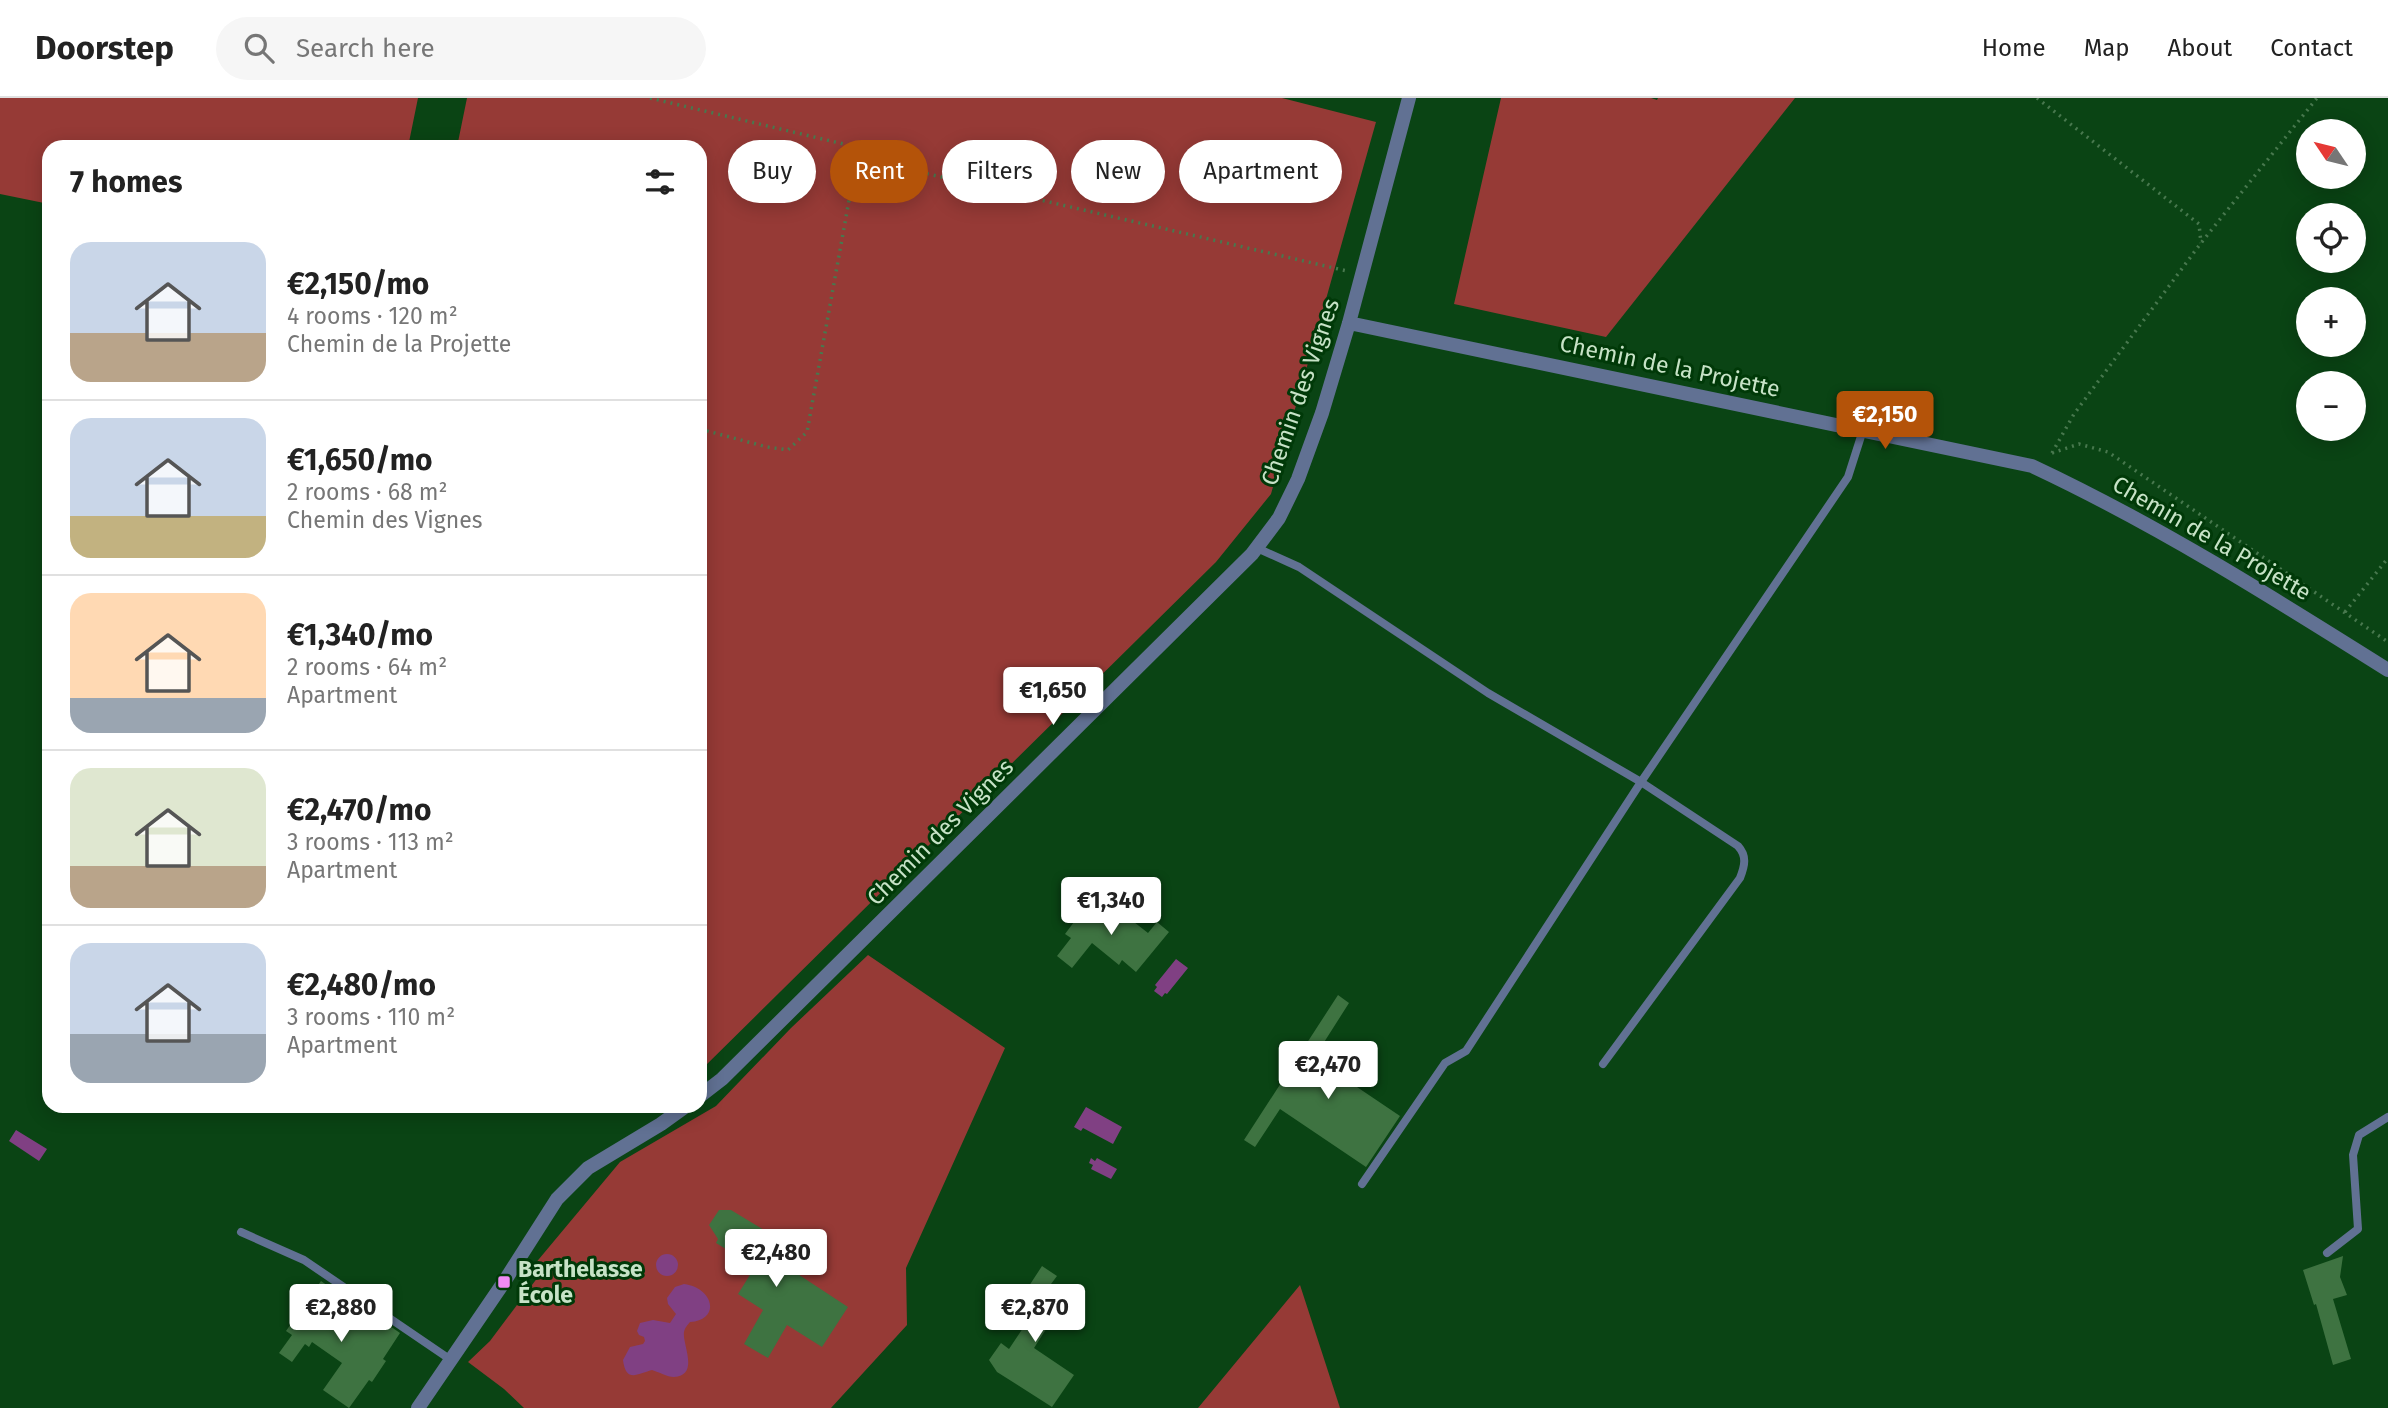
<!DOCTYPE html>
<meta charset="utf-8">
<style>
body{margin:0;font-family:"Fira Sans",sans-serif;background:#f6f6f6;color:#222;height:100vh;display:flex;flex-direction:column;font-size:26px;white-space:nowrap}
*{box-sizing:border-box;margin:0}
p{font-size:23px;color:#767676}
.icon{flex:none;width:38px;height:38px;fill:none;stroke:currentColor;stroke-width:2;stroke-linecap:round;stroke-linejoin:round}
.map{position:relative;flex:1;overflow:hidden}
.panel{position:absolute;left:42px;top:42px;width:665px;height:973px;display:flex;flex-direction:column;background:#fff;border-radius:21px;box-shadow:0 4px 18px #0003}
.panel>*{flex:none}
.top-card{position:absolute;left:728px;top:42px;width:665px;height:63px;display:flex;gap:14px}
.needle{width:46px;rotate:305deg}
.tools{position:absolute;left:2296px;top:21px;display:grid;gap:14px}
.tools a{display:grid;place-items:center;width:70px;height:70px;border-radius:50%;background:#fff;box-shadow:0 4px 18px #0003;font-size:35px}
.price{position:absolute;translate:-50% -60px;padding:0 16px;border-radius:7px;background:#fff;color:#222;font-size:23px;line-height:46px;filter:drop-shadow(0 2px 4px #0008)}
.price::after{content:'';position:absolute;left:50%;top:42px;width:21px;height:16px;margin-left:-10px;background:inherit;clip-path:polygon(0 0,100% 0,50% 100%)}
.price.active{background:#b45309;color:#fff}
ul{padding:0;list-style:none}
li{display:flex;align-items:center;gap:21px;height:175px;padding:0 28px}
li+li{border-top:2px solid #e0e0e0}
li span{display:grid;place-items:center;flex:none;width:196px;height:140px;border-radius:21px;color:#555}
li>.icon{margin-inline-start:auto}
span .icon{width:84px;height:84px;fill:#fffc;stroke-width:1}
li b{font-size:30px}
h2{display:flex;justify-content:space-between;align-items:center;height:84px;padding:0 28px;font-size:30px}
.tag{padding:0 24px;border-radius:32px;background:#fff;box-shadow:0 4px 18px #0003;font-size:24px;line-height:63px}
.tag.active{background:#b45309;color:#fff}
header{display:flex;align-items:center;gap:42px;box-sizing:border-box;height:98px;padding:0 35px;background:#fff;border-bottom:2px solid #e0e0e0}
header strong{font-size:33px}
nav{display:flex;gap:38px;margin-inline-start:auto;font-size:24px}
.search{width:490px;height:63px;background:#f6f6f6;display:flex;align-items:center;gap:18px;box-sizing:border-box;padding:0 24px;border-radius:38px;color:#767676;font-size:26px}
.map>svg:first-child{display:block}
</style>
<header>
<strong>Doorstep</strong>
<div class="search"><svg class="icon" aria-label="search" viewBox="0 0 24 24"><circle cx="10" cy="10" r="6"/><path d="M15 15l6 6"/></svg>Search here</div>
<nav><a>Home</a><a>Map</a><a>About</a><a>Contact</a></nav>
</header>
<div class="map">
<svg width="2388" height="1310" viewBox="0 0 2388 1310">
<rect width="100%" height="100%" fill="#0a4414"/>
<path fill="#963a36" d="M0,0H418L408,49H49V106L0,96Z
M467,0H1282L1376,24L1271,396L1216,464L700,973V49H457Z
M1501,0H1651L1657,2L1658,0H1795L1606,239L1454,206Z
M868,857L1005,950L906,1170L907,1227L831,1310H524L504,1291L468,1264L490,1243L541,1175L529,1173L620,1064L716,1008L791,930Z
M1300,1187L1340,1310H1198Z"/>
<path fill="#804083" d="M1176,861L1188,870L1167,896L1165,895L1162,899L1154,893L1157,889L1155,887Z
M1086,1009L1122,1029L1113,1046L1083,1030L1081,1033L1074,1029Z
M16,1032L47,1051L39,1063L9,1043Z
M1091,1060L1095,1063L1097,1060L1117,1071L1111,1081L1091,1071L1093,1067L1089,1065Z
M656 1167a11 11 0 1 1 22 0a11 11 0 1 1-22 0Z
M684,1186C714,1190 721,1222 690,1224C687,1228 685,1229 684,1234C682,1246 700,1277 674,1279C667,1279 659,1274 652,1272C637,1276 626,1285 623,1262L630,1249L643,1246L645,1243L644,1239L639,1237L637,1233L640,1225L653,1222L670,1225L676,1216L668,1206L667,1200L675,1189Z"/>
<path fill="#3e7341" d="M1101,798L1148,835L1157,824L1169,834L1136,874L1122,862L1119,867L1092,845L1072,870L1057,858L1071,840L1065,836L1077,820L1081,823Z
M1338,897L1349,905L1314,960L1400,1018L1366,1069L1280,1011L1255,1049L1244,1042Z
M719,1112H731L764,1132L755,1148L848,1209L822,1249L787,1227L768,1260L744,1246L763,1212L738,1196L753,1172L741,1160L716,1145L718,1141L709,1127Z
M2343,1158L2340,1179L2347,1197L2333,1201L2351,1261L2333,1267L2316,1206L2314,1207L2303,1172Z
M1042,1168L1057,1178L1051,1186L1068,1197L1034,1250L1074,1277L1052,1309L997,1274L989,1262L1001,1245L1009,1251L1031,1218L1016,1208Z
M321,1183L338,1195L329,1208L364,1232L374,1217L400,1235L383,1261L386,1263L372,1284L369,1282L349,1310L323,1292L342,1265L312,1244L309,1249L305,1246L292,1264L279,1255L292,1237L286,1233Z"/>
<g fill="none" stroke-linecap="round" stroke-linejoin="round">
<path stroke="#48784e" stroke-width="3.5" stroke-dasharray="2 5" stroke-linecap="butt" d="M650,0L873,53
M2037,0L2199,126L2201,145
M700,331L767,349L788,352L807,334L856,64L873,54L924,75L1347,173
M2052,355L2074,316L2201,145L2317,0
M2052,355L2079,346L2108,354L2388,544
M2345,514L2388,460"/>
<path stroke="#617193" stroke-width="8" d="M1257,450L1299,469L1488,595L1641,684L1738,748C1747,758 1745,767 1740,780L1603,966
M1362,1086L1445,965L1466,953L1641,684L1848,379L1863,332
M241,1134L304,1162L451,1262
M2327,1155L2358,1131L2353,1057L2359,1037L2388,1019"/>
<path stroke="#617193" stroke-width="14" d="M1349,225L2032,368C2156,426 2272,499 2388,572
M700,998L722,981L1252,456L1279,420L1298,381L1322,315L1349,225L1409,0
M418,1310L504,1184L557,1101L588,1070L661,1026L686,1008"/>
</g>
<rect fill="#f08bf5" stroke="#003908" stroke-width="2.5" x="497" y="1177" width="14" height="14" rx="3.5"/>
<g text-anchor="middle" dominant-baseline="central" stroke-width="6" stroke-linejoin="round" paint-order="stroke">
<g font-size="23" fill="#c7e3c7" stroke="#003908">
<text transform="translate(1670 268) rotate(12)">Chemin de la Projette</text>
<text transform="translate(1300 294) rotate(-71)">Chemin des Vignes</text>
<text transform="translate(2212 440) rotate(30)">Chemin de la Projette</text>
<text transform="translate(940 734) rotate(-45)">Chemin des Vignes</text>
</g>
<g font-size="23" font-weight="bold" fill="#c7e3c7" stroke="#003908" text-anchor="start">
<text x="518" y="1171">Barthelasse<tspan x="518" dy="26">École</tspan></text>
</g>
</g>
</svg>
<div class="tools">
<a><svg class="needle" viewBox="-14 -14 28 28"><path d="M0-13l5 13h-10z" fill="#e53935"/><path d="M0 13l5-13h-10z" fill="#767676"/></svg></a>
<a><svg class="icon" aria-label="locate" viewBox="0 0 24 24"><circle cx="12" cy="12" r="6"/><path d="M12 2v4M12 18v4M2 12h4M18 12h4"/></svg></a>
<a>+</a>
<a>−</a>
</div>
<b class="price active" style="left:1885px;top:353px">€2,150</b>
<b class="price" style="left:1053px;top:629px">€1,650</b>
<b class="price" style="left:1111px;top:839px">€1,340</b>
<b class="price" style="left:1328px;top:1003px">€2,470</b>
<b class="price" style="left:776px;top:1191px">€2,480</b>
<b class="price" style="left:341px;top:1246px">€2,880</b>
<b class="price" style="left:1035px;top:1246px">€2,870</b>
<div class="top-card">
<a class="tag">Buy</a>
<a class="tag active">Rent</a>
<a class="tag">Filters</a>
<a class="tag">New</a>
<a class="tag">Apartment</a>
</div>
<section class="panel">
<h2>7 homes<svg class="icon" aria-label="filters" viewBox="0 0 24 24"><path d="M4 7h16M4 17h16"/><circle cx="9" cy="7" r="2"/><circle cx="15" cy="17" r="2"/></svg></h2>
<ul>
<li><span style="background:linear-gradient(#c9d6e8 65%,#b9a48a 0)"><svg class="icon" aria-label="home" viewBox="0 0 24 24"><path d="M3 11l9-7 9 7M6 9v11h12V9"/></svg></span><div><b>€2,150/mo</b><p>4 rooms · 120 m²</p><p>Chemin de la Projette</p></div></li>
<li><span style="background:linear-gradient(#c9d6e8 70%,#c2b280 0)"><svg class="icon" aria-label="home" viewBox="0 0 24 24"><path d="M3 11l9-7 9 7M6 9v11h12V9"/></svg></span><div><b>€1,650/mo</b><p>2 rooms · 68 m²</p><p>Chemin des Vignes</p></div></li>
<li><span style="background:linear-gradient(#ffd9b3 75%,#9aa5b1 0)"><svg class="icon" aria-label="home" viewBox="0 0 24 24"><path d="M3 11l9-7 9 7M6 9v11h12V9"/></svg></span><div><b>€1,340/mo</b><p>2 rooms · 64 m²</p><p>Apartment</p></div></li>
<li><span style="background:linear-gradient(#dfe7d0 70%,#b9a48a 0)"><svg class="icon" aria-label="home" viewBox="0 0 24 24"><path d="M3 11l9-7 9 7M6 9v11h12V9"/></svg></span><div><b>€2,470/mo</b><p>3 rooms · 113 m²</p><p>Apartment</p></div></li>
<li><span style="background:linear-gradient(#c9d6e8 65%,#9aa5b1 0)"><svg class="icon" aria-label="home" viewBox="0 0 24 24"><path d="M3 11l9-7 9 7M6 9v11h12V9"/></svg></span><div><b>€2,480/mo</b><p>3 rooms · 110 m²</p><p>Apartment</p></div></li>
</ul>
</section>
</div>
